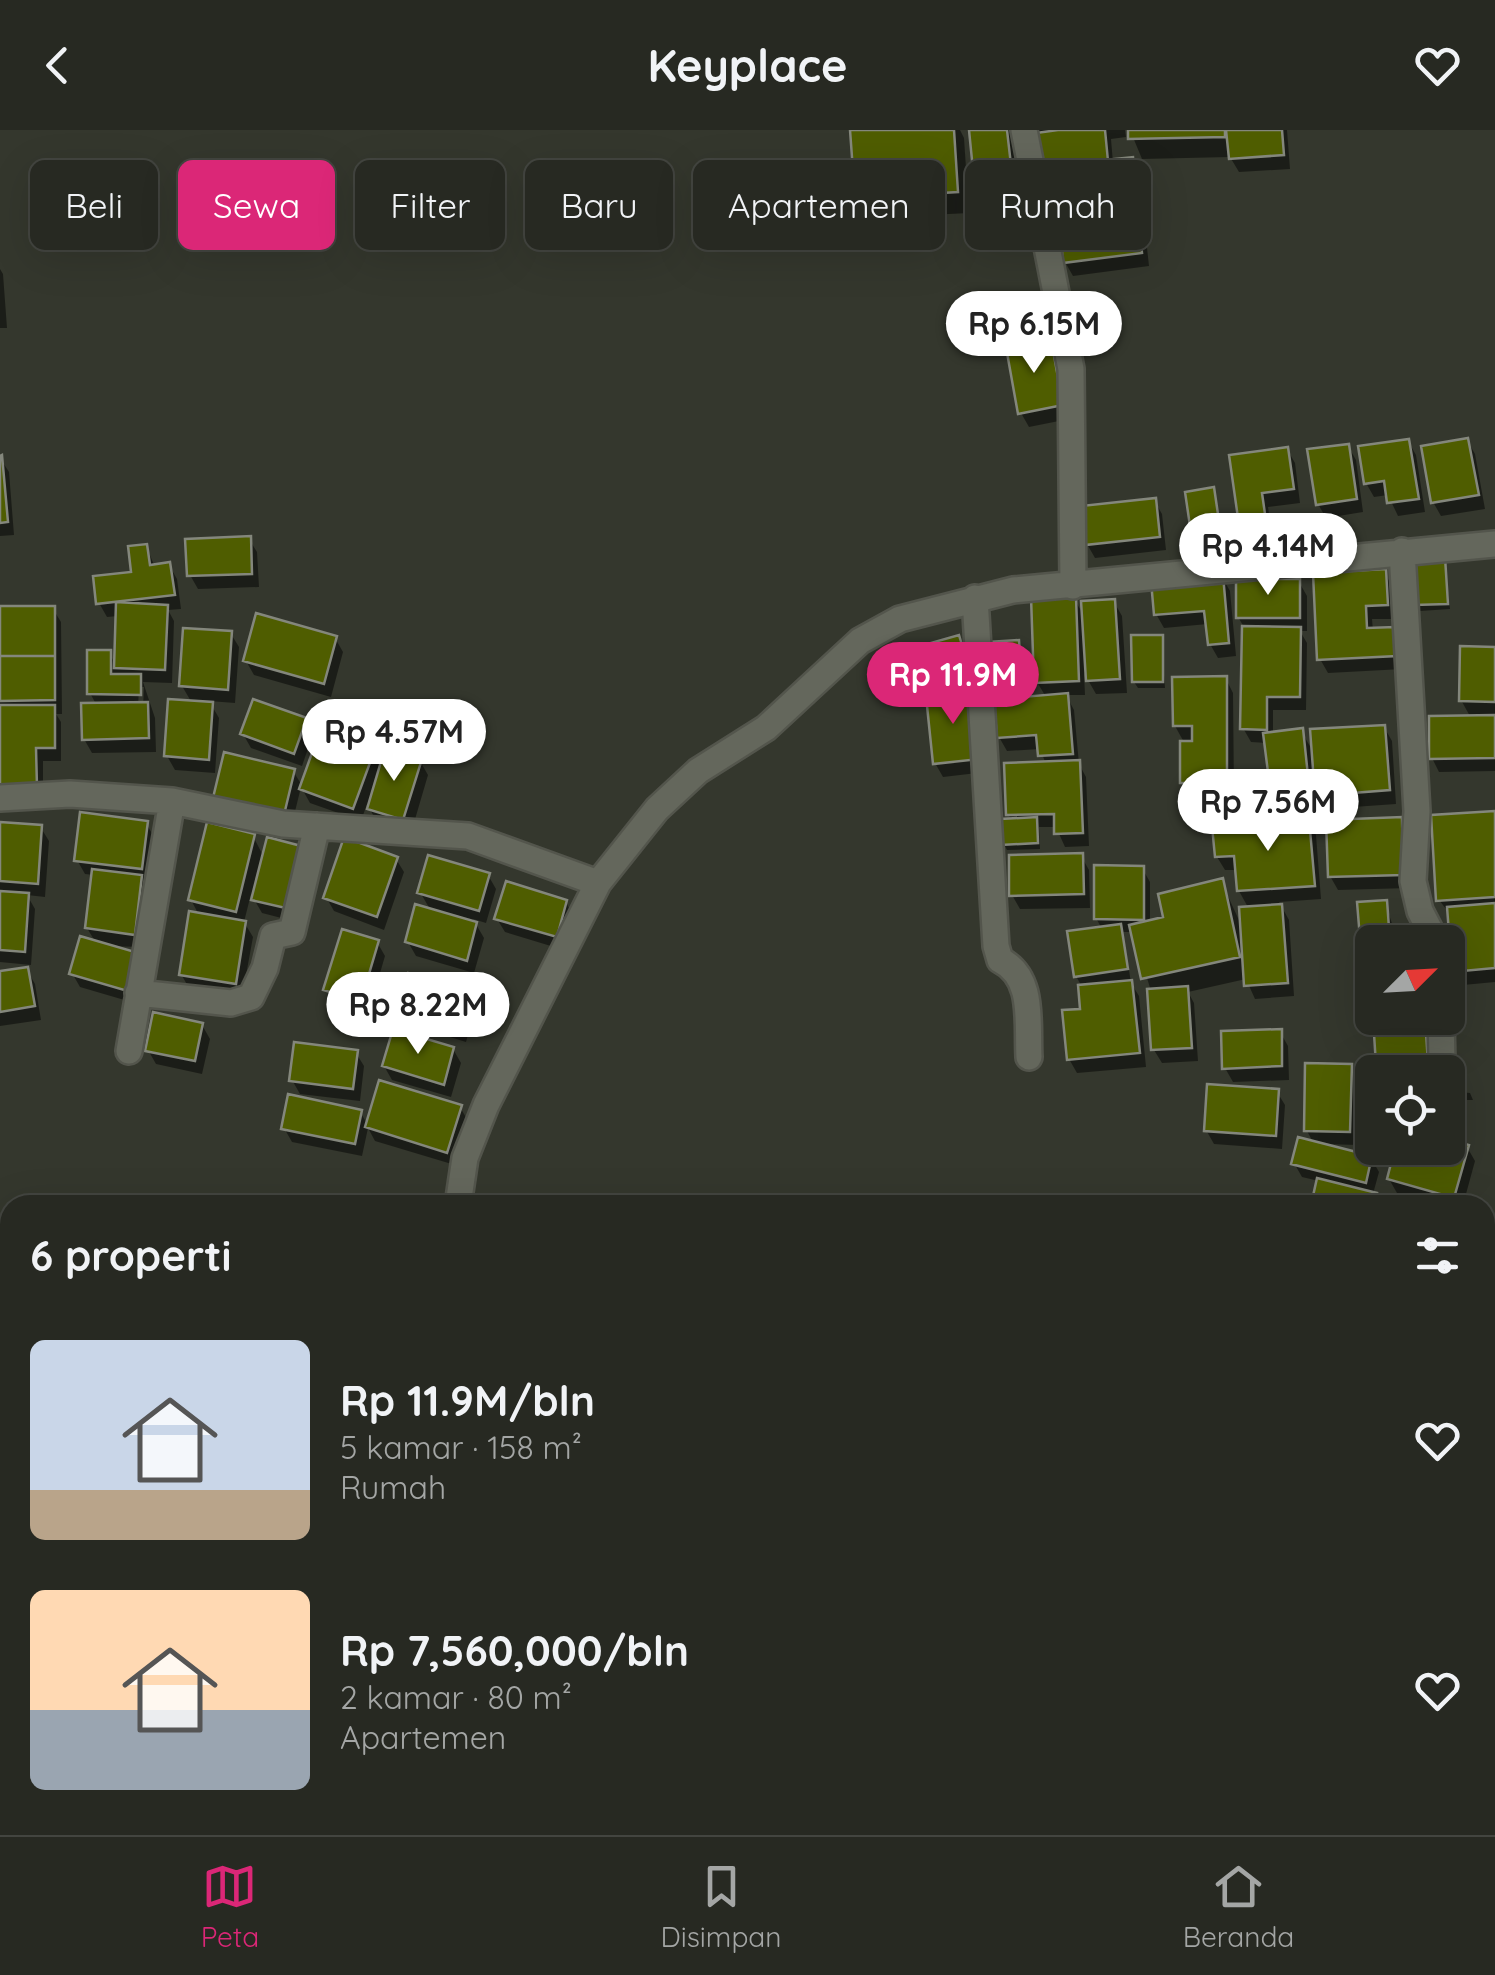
<!DOCTYPE html>
<html lang="id">
<meta charset="utf-8">
<style>
body{margin:0;font-family:Quicksand,sans-serif;background:#2f312a;color:#f1f3f6;height:100vh;display:flex;flex-direction:column;font-size:38px;white-space:nowrap}
*{box-sizing:border-box;margin:0}
p{font-size:32px;color:#a4a6a5}
.icon{flex:none;width:55px;height:55px;fill:none;stroke:currentColor;stroke-width:2;stroke-linecap:round;stroke-linejoin:round}
.map{position:relative;flex:1;overflow:hidden}
.details{position:absolute;left:0px;top:1065px;width:1495px;height:640px;display:flex;flex-direction:column;background:#272922;border-radius:30px 30px 0 0;box-shadow:0 10px 40px #0002,0 0 0 2px #434540}
.details>*{flex:none}
.hud{position:absolute;left:30px;top:30px;width:1435px;height:90px;display:flex;gap:20px}
.needle{width:65px;rotate:66deg}
.tools{position:absolute;left:1355px;top:795px;display:grid;gap:20px}
.tools a{display:grid;place-items:center;width:110px;height:110px;border-radius:15px;background:#272922;box-shadow:0 10px 40px #0002,0 0 0 2px #434540;font-size:50px}
.price{position:absolute;translate:-50% -85px;padding:0 22px;border-radius:35px;background:#fff;color:#222;font-size:32px;line-height:65px;filter:drop-shadow(0 2px 5px #0008)}
.price::after{content:'';position:absolute;left:50%;top:60px;width:30px;height:22px;margin-left:-15px;background:inherit;clip-path:polygon(0 0,100% 0,50% 100%)}
.price.on{background:#db2777;color:#fff}
ul{padding:0;list-style:none}
li{display:flex;align-items:center;gap:30px;height:250px;padding:0 30px}
li span{display:grid;place-items:center;flex:none;width:280px;height:200px;border-radius:15px;color:#555}
li>.icon{margin-inline-start:auto}
span .icon{width:120px;height:120px;fill:#fffc;stroke-width:1}
li b{font-size:42px}
h2{display:flex;justify-content:space-between;align-items:center;height:120px;padding:0 30px;font-size:42px}
.pill{padding:0 35px;border-radius:15px;background:#272922;box-shadow:0 10px 40px #0002,0 0 0 2px #434540;font-size:35px;line-height:90px}
.pill.on{background:#db2777;color:#fff}
header{display:flex;justify-content:space-between;align-items:center;height:130px;padding:0 30px;background:#272922;font-size:45px;font-weight:700}
.tab-bar{display:flex;justify-content:space-around;align-items:center;height:140px;border-top:2px solid #434540;background:#272922;font-size:28px;color:#a4a6a5}
.tab-bar a{display:grid;justify-items:center;gap:5px}
.tab-bar .on{color:#db2777}
.map>svg:first-child{display:block}
</style>
<header><svg class="icon" aria-label="back" viewBox="0 0 24 24"><path d="M15 5l-7 7 7 7"/></svg>Keyplace<svg class="icon" aria-label="heart" viewBox="0 0 24 24"><path d="M12 20l-8-8c-3-5 5-10 8-4 3-6 11-1 8 4z"/></svg></header>
<div class="map">
<svg width="1495" height="1705" viewBox="0 0 1495 1705">
<rect width="100%" height="100%" fill="#34372d"/>
<path fill="#0007" fill-rule="evenodd" d="M853,0H960L964,8L969,83L869,88L857,67Z
M971,0H1012L1017,49L983,53L975,39Z
M1038,0H1125L1126,7L1111,9L1113,33L1131,30L1139,44L1149,136L1073,146L1065,132L1058,48H1051L1043,34Z
M1130,0H1287L1290,39L1239,42L1230,27L1142,29Z
M0,139L3,144L7,198H0Z
M1050,212L1058,225L1069,289L1029,297L1021,283Z
M1467,310L1475,324L1485,379L1441,386L1433,372Z
M1408,311L1416,325L1425,382L1398,386L1388,365L1374,367L1366,353Z
M1348,316L1356,330L1363,382L1326,388L1318,374Z
M1287,319L1295,333L1300,373L1268,377L1271,398L1248,401L1240,387Z
M0,328L9,342L14,405L0,406Z
M1212,360L1221,396L1196,401L1192,395Z
M1154,370L1162,384L1166,420L1095,428L1087,414Z
M249,409L257,422L259,457L198,459L190,445Z
M146,416L155,437L169,435L177,449L181,479L168,480L174,491L172,553L143,552L155,588L156,622L92,623L84,609L97,576L90,563L109,523L116,535L118,486L107,487L99,473L134,445ZM139,557H144L143,578H138Z
M1444,430L1450,479L1420,481L1417,474Z
M1384,442L1392,456L1394,489H1372L1373,501L1394,500L1403,539L1328,543L1320,529Z
M1222,447L1230,461L1236,526L1218,528L1210,514L1208,494L1164,498L1156,484Z
M1299,452L1307,466V501H1300L1307,513L1306,580H1273V604L1301,601L1314,623L1384,597L1392,611L1396,674L1325,679L1317,659L1295,661L1302,674L1303,692L1308,691L1316,705L1321,769L1279,772L1289,790L1294,866L1255,869L1246,849L1188,862L1194,873L1198,931L1162,933L1154,920L1151,861L1133,802H1123L1131,853L1139,866L1146,937L1077,943L1069,929L1083,881L1082,857L1076,846L1102,799L1096,788L1142,738L1150,752V793L1166,789L1221,751L1243,799L1249,779L1239,761L1237,740H1225L1217,727L1219,698L1213,666H1191L1183,653L1185,614L1175,596L1226,549L1233,563L1234,663L1278,661L1271,649L1267,613L1251,612L1243,598L1244,497L1238,487Z
M1074,469L1085,487L1114,472L1122,486L1127,563L1096,564L1084,543L1085,565H1066L1074,580L1079,634L1086,647L1089,716L1065,717L1056,697H1039L1040,719L1007,720L1004,714L1012,691L1008,684L1046,634L1040,619L1007,621L999,607L1017,513L1025,526L1029,569L1046,567L1037,552Z
M0,479H53L61,492L62,584H56L61,592V631H43V670H0Z
M231,504L239,517L235,573L209,571L219,588L215,643L175,640L167,626L192,573L182,556Z
M1161,507L1165,558H1138L1134,552Z
M335,508L343,522L331,567L254,545L246,531Z
M958,508L966,521L986,642L943,647L935,633L928,576L920,563Z
M1495,520V641L1439,642L1432,628L1471,588L1461,570Z
M305,590L313,604L302,636L251,618L243,604Z
M373,621L382,636L420,631L428,645L411,703L377,692L367,674L361,691L310,673L301,657L290,702L226,625L293,641L303,657Z
M1495,686V852L1463,855L1455,841L1450,784L1439,770Z
M1400,690L1408,703L1410,758L1338,760L1330,746Z
M146,693L154,707L149,752L143,751L149,761L142,817L106,816L138,874L80,857L72,843L96,813L87,798L94,745L85,744L77,730Z
M0,695L41,698L49,711L45,767L27,765L35,779L31,835L0,832Z
M253,706L297,792L262,783L251,764L244,792L253,807L242,867L189,858L181,844L199,785L191,770Z
M1081,726L1089,740L1090,778L1020,779L1012,765Z
M396,729L404,742L384,800L334,781L326,767Z
M488,745L496,759L486,793L473,789L484,808L474,843L416,826L408,812L431,781L420,762Z
M566,772L573,786L564,820L505,802L497,789Z
M1385,772L1394,800L1429,812H1372V857L1365,845L1360,774Z
M377,812L385,826L368,884L334,873L326,859Z
M27,840L35,854L41,890L0,896V844Z
M468,864L476,877L466,912L408,894L400,881Z
M1376,888H1431L1434,942H1383L1379,934Z
M202,895L210,909L202,944L156,934L148,920Z
M1280,902L1288,916L1289,950L1233,952L1225,938Z
M453,919L461,933L451,967L392,950L384,936Z
M356,923L364,936L360,971L300,964L292,950Z
M1350,936L1358,950L1357,1015L1325,1014L1371,1028L1379,1042L1373,1064L1381,1075H1313L1319,1051L1302,1047L1294,1033L1314,1014L1307,1001Z
M1448,961L1470,963L1473,970H1455L1452,994L1448,993Z
M1277,962L1285,975L1282,1019L1214,1014L1206,1000Z
M460,977L468,991L455,1035L375,1011L368,998L362,1026L292,1012L284,998L360,982L368,995Z
M1448,1012L1467,1017L1475,1031L1463,1075H1442L1397,1063L1389,1049L1398,1018H1448Z
M584,1695H636L637,1705H587Z"/>
<path fill="#4f5d00" stroke="#84877c" stroke-width="2.5" d="M850,0H954L958,62L855,68Z
M969,0H1007L1011,35L973,40Z
M1058,0H1105L1108,31L1041,35L1036,3Z
M1128,0H1225V7L1128,9Z
M1226,0H1282L1284,25L1229,29Z
M1133,27L1137,81L1059,88L1054,35Z
M1137,81L1142,123L1063,133L1059,88Z
M1051,209L1063,275L1018,284L1006,217Z
M1468,308L1479,365L1431,373L1421,316Z
M1409,309L1419,369L1387,373L1384,351L1364,354L1358,316Z
M1349,314L1357,369L1316,375L1307,319Z
M1288,317L1294,359L1262,363L1265,384L1238,388L1229,325Z
M2,325L8,392L0,393V326Z
M1214,357L1219,391L1190,396L1185,362Z
M1156,368L1160,407L1085,415L1081,376Z
M251,406L252,444L187,446L185,409Z
M147,414L150,435L170,432L175,465L96,474L93,446L131,442L128,416Z
M1445,427L1448,474L1414,475L1412,429Z
M1386,439L1388,475L1366,476L1367,498L1395,497L1397,526L1317,530L1313,443Z
M1223,445L1229,513L1208,515L1204,481L1154,485L1151,451Z
M1236,449H1300V488H1236Z
M1031,467H1076L1079,551L1034,553Z
M1115,469L1120,549L1086,551L1081,471Z
M116,472L168,475L165,540L114,538Z
M0,476H55V526H0Z
M256,483L337,506L324,554L243,531Z
M1242,496L1301,497L1300,567H1267V600L1240,599Z
M183,498L232,501L228,560L179,556Z
M959,505L972,549L918,564L906,520Z
M1131,505H1163V552H1132Z
M1019,510L1023,567L1068,563L1073,624L1038,626L1036,605L997,608L989,512Z
M1460,516L1495,517V572L1459,571Z
M87,520H111V544H141V565L87,564Z
M0,526H55V570L0,571Z
M1227,546V653H1180V611H1192V596H1173L1172,547Z
M973,561L980,629L933,634L926,566Z
M168,569L213,572L209,630L164,626Z
M253,569L307,588L294,624L240,604Z
M148,572L149,608L82,610L81,573Z
M0,575H55V618H36L37,657H0Z
M1495,585V628L1429,629V586Z
M1385,595L1390,660L1315,666L1310,599Z
M321,598L375,619L353,679L299,659Z
M1303,598L1308,646L1269,650L1263,603Z
M385,618L422,629L403,690L367,679Z
M224,622L295,639L283,689L212,672Z
M1080,630L1083,703L1054,704V684L1006,685L1004,633Z
M1296,657L1297,686L1212,691L1210,662Z
M1495,681V767L1436,771L1431,685Z
M80,682L148,691L142,739L74,731Z
M1037,687L1038,713L1001,715L1000,689Z
M1402,687L1403,745L1328,747L1326,690Z
M1309,689L1315,756L1237,761L1234,726L1215,727L1212,696Z
M0,692L42,695L38,754L0,751Z
M207,692L255,704L236,782L188,770Z
M267,707L305,717L290,779L251,770Z
M344,707L398,727L377,787L323,768Z
M1083,723L1084,764L1009,766V725Z
M428,725L490,743L479,781L417,763Z
M1094,735L1144,736V790L1094,789Z
M92,739L142,745L135,805L85,798Z
M1223,748L1240,827L1141,849L1129,795L1163,787L1158,764Z
M506,751L567,770L557,807L494,789Z
M0,761L29,763L25,822L0,820Z
M1387,770L1389,798L1423,796L1424,812H1372V845H1363L1357,772Z
M1495,773V838L1452,842L1447,777Z
M415,774L477,792L467,831L405,812Z
M1282,774L1288,853L1244,856L1239,777Z
M189,781L246,791L236,854L179,845Z
M1121,794L1128,839L1074,847L1067,801Z
M342,799L379,810L361,871L323,860Z
M80,806L142,824L131,862L69,844Z
M28,837L35,876L0,882V841Z
M408,843L470,861L459,899L397,881Z
M1132,850L1140,923L1067,930L1062,880L1080,879L1078,855Z
M1188,856L1192,918L1151,920L1147,859Z
M153,882L203,893L195,931L145,921Z
M1373,888H1425L1428,933L1376,935Z
M393,899L454,917L444,955L382,936Z
M1282,899V936L1222,939L1221,901Z
M294,912L358,920L353,959L289,951Z
M1305,933L1352,934L1350,1002L1304,1001Z
M379,950L462,975L447,1023L365,997Z
M1207,954L1279,959L1276,1006L1204,1001Z
M288,964L362,980L355,1014L281,999Z
M1298,1007L1372,1026L1366,1053L1291,1034Z
M1448,1009L1469,1015L1454,1068L1387,1049L1395,1018H1448Z
M1317,1048L1377,1063L1374,1075H1311Z
M346,1065L407,1070L406,1075H345Z
M613,1695H631V1705H584V1700L613,1699Z"/>
<g fill="none" stroke-linecap="round" stroke-linejoin="round">
<defs>
<path id="minor" d="M1024,0L1071,239L1073,456
M1402,421L1417,681L1413,751L1420,781L1436,812
M975,468L996,816L1000,830C1035,847 1027,893 1029,927
M0,668L70,664L172,671L283,694L468,706L598,753
M138,863L231,873L251,867L265,838L273,806L292,802L317,696
M1441,888L1442,932
M129,921L172,671
M458,1075L465,1028L486,975L598,753L657,679L698,641L766,598L860,511L900,489L1013,460L1495,414
M532,1695V1705"/>
</defs>
<use href="#minor" stroke="#53554c" stroke-width="30"/>
<use href="#minor" stroke="#64675c" stroke-width="25"/>
</g>
</svg>
<div class="tools">
<a><svg class="needle" viewBox="-14 -14 28 28"><path d="M0-13l5 13h-10z" fill="#e53935"/><path d="M0 13l5-13h-10z" fill="#a4a6a5"/></svg></a>
<a><svg class="icon" aria-label="locate" viewBox="0 0 24 24"><circle cx="12" cy="12" r="6"/><path d="M12 2v4M12 18v4M2 12h4M18 12h4"/></svg></a>
</div>
<b class="price" style="left:1034px;top:246px">Rp 6.15M</b>
<b class="price" style="left:1268px;top:468px">Rp 4.14M</b>
<b class="price on" style="left:953px;top:597px">Rp 11.9M</b>
<b class="price" style="left:394px;top:654px">Rp 4.57M</b>
<b class="price" style="left:1268px;top:724px">Rp 7.56M</b>
<b class="price" style="left:418px;top:927px">Rp 8.22M</b>
<div class="hud">
<a class="pill">Beli</a>
<a class="pill on">Sewa</a>
<a class="pill">Filter</a>
<a class="pill">Baru</a>
<a class="pill">Apartemen</a>
<a class="pill">Rumah</a>
</div>
<section class="details">
<h2>6 properti<svg class="icon" aria-label="filters" viewBox="0 0 24 24"><path d="M4 7h16M4 17h16"/><circle cx="9" cy="7" r="2"/><circle cx="15" cy="17" r="2"/></svg></h2>
<ul>
<li><span style="background:linear-gradient(#c9d6e8 75%,#b9a48a 0)"><svg class="icon" aria-label="home" viewBox="0 0 24 24"><path d="M3 11l9-7 9 7M6 9v11h12V9"/></svg></span><div><b>Rp 11.9M/bln</b><p>5 kamar · 158 m²</p><p>Rumah</p></div><svg class="icon" aria-label="heart" viewBox="0 0 24 24"><path d="M12 20l-8-8c-3-5 5-10 8-4 3-6 11-1 8 4z"/></svg></li>
<li><span style="background:linear-gradient(#ffd9b3 60%,#9aa5b1 0)"><svg class="icon" aria-label="home" viewBox="0 0 24 24"><path d="M3 11l9-7 9 7M6 9v11h12V9"/></svg></span><div><b>Rp 7,560,000/bln</b><p>2 kamar · 80 m²</p><p>Apartemen</p></div><svg class="icon" aria-label="heart" viewBox="0 0 24 24"><path d="M12 20l-8-8c-3-5 5-10 8-4 3-6 11-1 8 4z"/></svg></li>
</ul>
</section>
</div>
<nav class="tab-bar">
<a class="on"><svg class="icon" aria-label="map" viewBox="0 0 24 24"><path d="M3 6l6-2 6 2 6-2v14l-6 2-6-2-6 2zM9 4v14M15 6v14"/></svg>Peta</a>
<a><svg class="icon" aria-label="saved" viewBox="0 0 24 24"><path d="M7 4h10v16l-5-4-5 4z"/></svg>Disimpan</a>
<a><svg class="icon" aria-label="home" viewBox="0 0 24 24"><path d="M3 11l9-7 9 7M6 9v11h12V9"/></svg>Beranda</a>
</nav>
